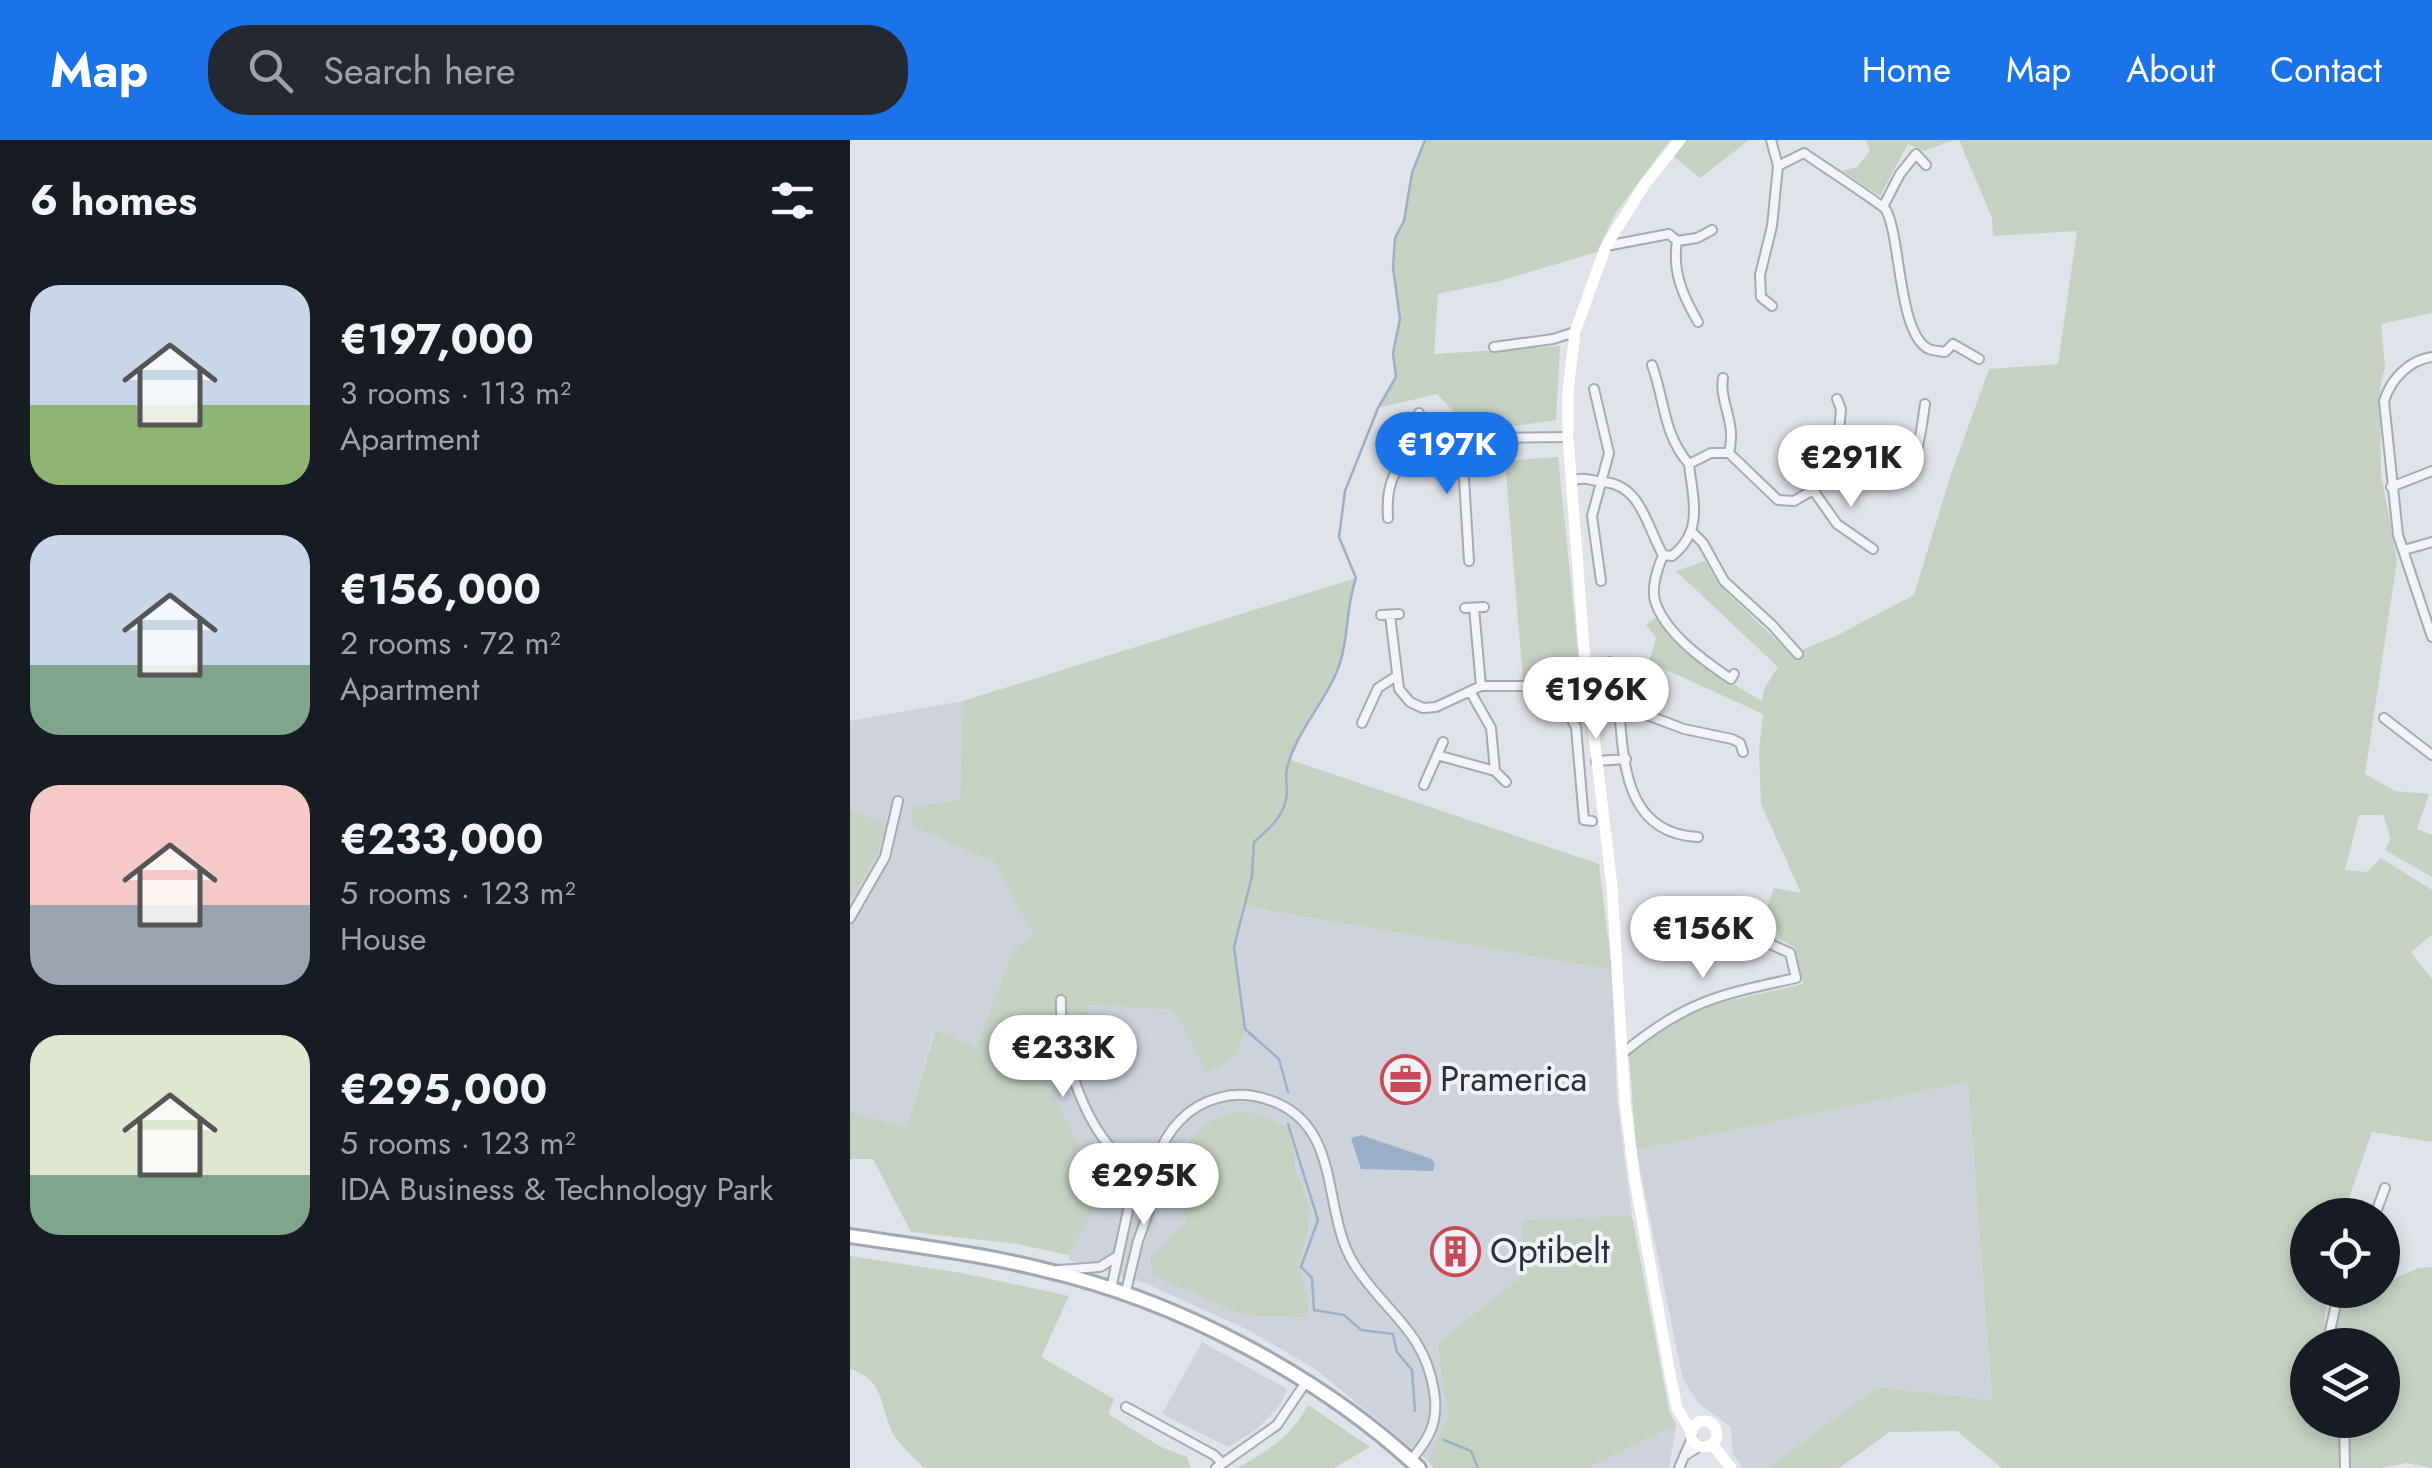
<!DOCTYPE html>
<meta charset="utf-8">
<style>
body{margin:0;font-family:Jost,sans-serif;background:#242831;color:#f1f3f6;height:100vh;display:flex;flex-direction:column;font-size:38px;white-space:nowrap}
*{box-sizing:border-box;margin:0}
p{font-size:32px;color:#9ea1a6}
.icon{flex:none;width:55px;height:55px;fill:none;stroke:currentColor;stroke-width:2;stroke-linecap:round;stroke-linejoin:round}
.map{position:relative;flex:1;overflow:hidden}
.details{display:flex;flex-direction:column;background:#171b24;width:850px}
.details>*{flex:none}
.controls{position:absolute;left:1440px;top:1058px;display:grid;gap:20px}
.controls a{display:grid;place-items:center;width:110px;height:110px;border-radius:50%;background:#171b24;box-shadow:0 5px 15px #0003;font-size:50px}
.price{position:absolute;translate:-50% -85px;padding:0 22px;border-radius:35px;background:#fff;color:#222;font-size:32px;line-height:65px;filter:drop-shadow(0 2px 5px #0008)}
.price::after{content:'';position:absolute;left:50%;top:60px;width:30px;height:22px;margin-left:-15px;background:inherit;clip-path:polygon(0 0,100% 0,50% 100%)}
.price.active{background:#1a73e8;color:#fff}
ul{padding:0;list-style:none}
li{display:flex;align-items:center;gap:30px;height:250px;padding:0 30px}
li span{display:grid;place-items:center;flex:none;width:280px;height:200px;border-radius:30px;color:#555}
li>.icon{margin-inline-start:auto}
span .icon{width:120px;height:120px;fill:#fffc;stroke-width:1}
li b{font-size:42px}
h2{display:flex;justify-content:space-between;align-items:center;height:120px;padding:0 30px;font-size:42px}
header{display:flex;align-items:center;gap:60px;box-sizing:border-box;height:140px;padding:0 50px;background:#1a73e8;color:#fff}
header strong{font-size:48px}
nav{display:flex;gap:55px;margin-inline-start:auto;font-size:35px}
.search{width:700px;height:90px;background:#242831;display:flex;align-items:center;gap:25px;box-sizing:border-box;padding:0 35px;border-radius:40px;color:#9ea1a6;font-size:38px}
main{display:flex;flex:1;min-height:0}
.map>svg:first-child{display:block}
</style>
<header>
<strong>Map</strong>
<div class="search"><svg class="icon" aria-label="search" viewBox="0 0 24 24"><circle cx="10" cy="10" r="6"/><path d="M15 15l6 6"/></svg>Search here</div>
<nav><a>Home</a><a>Map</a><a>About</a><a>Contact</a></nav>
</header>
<main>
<section class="details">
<h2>6 homes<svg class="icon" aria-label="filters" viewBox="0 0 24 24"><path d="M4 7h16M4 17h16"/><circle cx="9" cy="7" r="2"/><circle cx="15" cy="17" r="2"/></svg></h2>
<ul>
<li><span style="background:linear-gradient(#c9d6e8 60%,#8fb573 0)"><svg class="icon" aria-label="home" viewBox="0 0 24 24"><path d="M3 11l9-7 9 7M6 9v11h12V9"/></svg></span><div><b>€197,000</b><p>3 rooms · 113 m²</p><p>Apartment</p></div></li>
<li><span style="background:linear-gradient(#c9d6e8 65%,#7fa58c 0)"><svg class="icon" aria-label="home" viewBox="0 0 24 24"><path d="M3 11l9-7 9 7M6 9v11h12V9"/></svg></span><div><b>€156,000</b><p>2 rooms · 72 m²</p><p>Apartment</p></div></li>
<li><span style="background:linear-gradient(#f6c9c9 60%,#9aa5b1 0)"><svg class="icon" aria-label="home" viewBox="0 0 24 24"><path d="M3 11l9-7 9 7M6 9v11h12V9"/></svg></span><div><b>€233,000</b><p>5 rooms · 123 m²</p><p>House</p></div></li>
<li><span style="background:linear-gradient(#dfe7d0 70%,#7fa58c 0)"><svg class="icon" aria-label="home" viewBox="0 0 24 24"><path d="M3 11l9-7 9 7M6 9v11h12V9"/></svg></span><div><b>€295,000</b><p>5 rooms · 123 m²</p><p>IDA Business &amp; Technology Park</p></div></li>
</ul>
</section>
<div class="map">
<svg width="1582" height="1328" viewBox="0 0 1582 1328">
<rect width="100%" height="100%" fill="#e0e3e9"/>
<path fill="#ced2db" d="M113,561L110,660L65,666L60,686L146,722L183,797L164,808L126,909L84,890L57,987L0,972V760L28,714L38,685L0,669V581Z
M392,766L762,830L767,960L782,1076L673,1081V1127L669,1138L587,1203L598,1275L578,1321L465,1229L398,1190L297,1144L219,1120L228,1002L198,945L187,894L240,886L235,865L324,870L357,934L392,854L384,807Z
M1118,942L1142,1260L1027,1247L917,1328H893L883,1315L881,1287L848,1263L833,1239L786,1010Z
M352,1202L437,1249L431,1264L407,1289L378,1307L312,1274Z
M826,1285L819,1328H737Z"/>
<path fill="#c5d2c2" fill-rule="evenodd" d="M575,0H820L765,74L747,112L650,141L588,154L584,214L710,206L706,280L652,288L612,281L587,254L528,268L546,237L543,213L550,179L543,127L545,98L554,81L562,33Z
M836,0H899L850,38L823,16Z
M1016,0H1104L1074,11L1058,4L1030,56L992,31L1007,27L1020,11Z
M1109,0H1582V173L1531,184L1535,227L1530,247L1531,334L1547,420L1515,634L1545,651L1579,654L1567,689L1582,695V737L1535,710L1541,699L1533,675H1509L1495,730L1517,732L1531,718L1582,750V795L1561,812L1582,839V1002L1522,992L1493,1075H1458V1150H1479L1474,1182C1493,1165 1506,1150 1532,1150L1533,1144L1568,1128L1582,1127V1328L1557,1323L1530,1328H1152L1107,1291L1040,1292L989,1328H917L1027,1247L1142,1260L1118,942L786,1010L779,914L846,868L953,844L945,808L930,799L925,778L914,776L924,748L951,753L911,664L909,612L913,574L799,522L806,498L796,484L807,477L849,524L912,561L914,549L928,527L826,431L855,421L870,446L941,514L984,497L1064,455L1100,337L1139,229L1208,224L1227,91L1143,96L1142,78ZM1458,1205H1532V1280H1458Z
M708,317L730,530L711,541L673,540L655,321Z
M506,438C496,466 499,494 490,522C479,557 454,585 441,620L749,724L762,830L393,766L384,807L395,889L387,914L357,934L324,870L236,865L241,886L187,894L198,945L228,1002L248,1065L218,1115L167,1104L61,1092L23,1019H0V972L57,987L85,890L126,908L164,808L183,796L145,722L60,686L64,666L110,660L113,561Z
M0,669L38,685L28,714L0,760Z
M395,971L415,976L437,987L444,1009V1026L459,1066L458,1089L449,1125L458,1164L457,1177L394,1175L303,1136L300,1117L336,1083L332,1053L340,1043L332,1012C351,983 362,977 395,971Z
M288 1040a11 11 0 1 1 22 0a11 11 0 1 1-22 0Z
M782,1076L819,1270L826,1285L737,1328H584L578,1321L598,1275L587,1203L669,1138L673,1127V1080Z
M0,1116L112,1133L219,1156L191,1217L264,1259L258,1274L311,1307L337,1317L341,1328H74C64,1317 49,1305 42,1292C30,1265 34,1239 0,1229Z
M458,1265L520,1307L484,1328H387C417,1312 442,1296 458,1265Z"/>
<path fill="#9cafc8" d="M511,995L582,1019L585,1024L583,1031L511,1029L501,998Z"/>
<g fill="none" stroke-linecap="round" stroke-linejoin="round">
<path stroke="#9cafc8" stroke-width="2.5" d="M438,952L429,919L395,889L384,807L402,736L404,702C420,688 436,675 437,652C437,644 435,636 437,628C446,590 478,560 490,523C499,495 496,466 506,438L489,397L495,351L528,268L546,237L543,213L550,179L543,127L545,98L554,81L562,33L575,0
M438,984L468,1080L451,1127L462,1138L464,1170L494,1175L511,1190L543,1194L547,1212L562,1230L565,1271
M594,1300L621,1311L628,1328"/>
<defs>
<path id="street" d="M921,0L928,26L954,13C965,21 1033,65 1036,70C1051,97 1048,195 1079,209C1084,211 1090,211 1095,212L1103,204L1129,219
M1034,65L1050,34L1066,14L1076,25
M827,101L847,98L862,90
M756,106L819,94L827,101C822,132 833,156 848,182
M922,166L911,157L910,135L922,86L928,26
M644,207L703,199L725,192
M1582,217C1559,220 1541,239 1534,261L1548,395L1582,497
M802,225C815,261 813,294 839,324L861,313H879
M873,238C869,262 887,282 879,313L928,360L944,361L963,350
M744,249L759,313L742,376L751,441
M987,259L991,269L986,327C1063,347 1065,336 1075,264
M569,273L577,292
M611,290L619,421
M986,327L963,350L987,384L1023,409
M722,341C735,336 741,341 754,342C791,345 797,387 813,415L822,416C854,391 843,360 839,324
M1541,347L1582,331
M538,378C536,348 542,332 561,310C570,301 574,292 586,288L647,298L718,297
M843,393L853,403L874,441L922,485L948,514
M1554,410L1582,402
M813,415C808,428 801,446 805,461C815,493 854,521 881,539L884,534
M615,468L634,467
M624,468L631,546
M531,475L549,474
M540,475L549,549L560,562L573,568L586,567L631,546H707L737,543
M759,522L767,531L762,541L774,572
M707,546L710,559L726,587L734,680L742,681
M620,551L641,588L645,631
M1534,578L1582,615
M512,583L528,548L545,537
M587,615L645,631L656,642
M746,621L776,619
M574,645L593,602
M848,697C781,694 774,634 770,579L774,572L784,570L834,589L882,599L890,603L893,612
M0,778L35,717L48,661
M211,860C209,912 236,997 282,1026
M773,913C836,861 868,855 946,838L940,813L920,804L915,788
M277 1039a20 20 0 1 1 40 0a20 20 0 1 1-40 0Z
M306,1021C316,991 337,966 368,958C388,952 408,955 427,963C492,991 472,1073 504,1124C534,1172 574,1189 584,1251C589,1281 580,1298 561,1320
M1525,1075L1535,1048
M208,1130L250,1127L266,1117
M261,1149L282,1052
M275,1155L288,1101L303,1059
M1477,1205L1489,1150
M276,1267L364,1315L372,1323
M1494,1280L1495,1328
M834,1316L850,1306
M366,1328L427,1285L456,1242
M829,1328L842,1298"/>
<path id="primary" d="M0,1096C65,1106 132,1114 195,1130C328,1161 469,1235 569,1328"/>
</defs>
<use href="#street" stroke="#a5aab3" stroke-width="12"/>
<use href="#primary" stroke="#a0a7b4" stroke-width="18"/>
<use href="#street" stroke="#f3f4f7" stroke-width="8"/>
<path stroke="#fff" stroke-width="11" d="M830,0L795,44L756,106L725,192L718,251V297L735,521L762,746L775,962L785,1041L820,1234L827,1268L841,1291
M841 1294a13 13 0 1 1 26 0a13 13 0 1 1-26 0Z
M862,1304L881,1328"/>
<use href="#primary" stroke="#fff" stroke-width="12"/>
</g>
<defs>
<symbol id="office-ring" viewBox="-11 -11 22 22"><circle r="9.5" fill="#f0f2f6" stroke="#ca4957" stroke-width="1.5"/><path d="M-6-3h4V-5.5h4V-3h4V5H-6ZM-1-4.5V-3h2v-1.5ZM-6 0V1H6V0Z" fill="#ca4957"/></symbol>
<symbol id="building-ring" viewBox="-11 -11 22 22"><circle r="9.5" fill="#f0f2f6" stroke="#ca4957" stroke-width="1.5"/><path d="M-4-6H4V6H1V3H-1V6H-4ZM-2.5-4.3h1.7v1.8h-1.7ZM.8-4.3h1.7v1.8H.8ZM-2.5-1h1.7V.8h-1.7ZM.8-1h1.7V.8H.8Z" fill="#ca4957"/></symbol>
</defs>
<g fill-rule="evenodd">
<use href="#office-ring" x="528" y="912" width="55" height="55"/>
<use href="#building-ring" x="578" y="1084" width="55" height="55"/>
</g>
<g text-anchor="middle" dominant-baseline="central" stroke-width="8" stroke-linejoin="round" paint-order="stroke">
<g font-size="35" fill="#293040" stroke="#f0f2f6" text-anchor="start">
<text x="590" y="939">Pramerica</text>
<text x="640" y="1111">Optibelt</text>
</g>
</g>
</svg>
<div class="controls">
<a><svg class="icon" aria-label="locate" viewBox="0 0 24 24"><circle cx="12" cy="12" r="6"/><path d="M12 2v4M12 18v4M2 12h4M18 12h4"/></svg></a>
<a><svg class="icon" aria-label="layers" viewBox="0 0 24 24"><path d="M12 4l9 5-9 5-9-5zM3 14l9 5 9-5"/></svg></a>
</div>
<b class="price active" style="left:597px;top:357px">€197K</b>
<b class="price" style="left:1001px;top:370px">€291K</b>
<b class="price" style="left:746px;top:602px">€196K</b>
<b class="price" style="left:853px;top:841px">€156K</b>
<b class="price" style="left:213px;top:960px">€233K</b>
<b class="price" style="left:294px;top:1088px">€295K</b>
</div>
</main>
